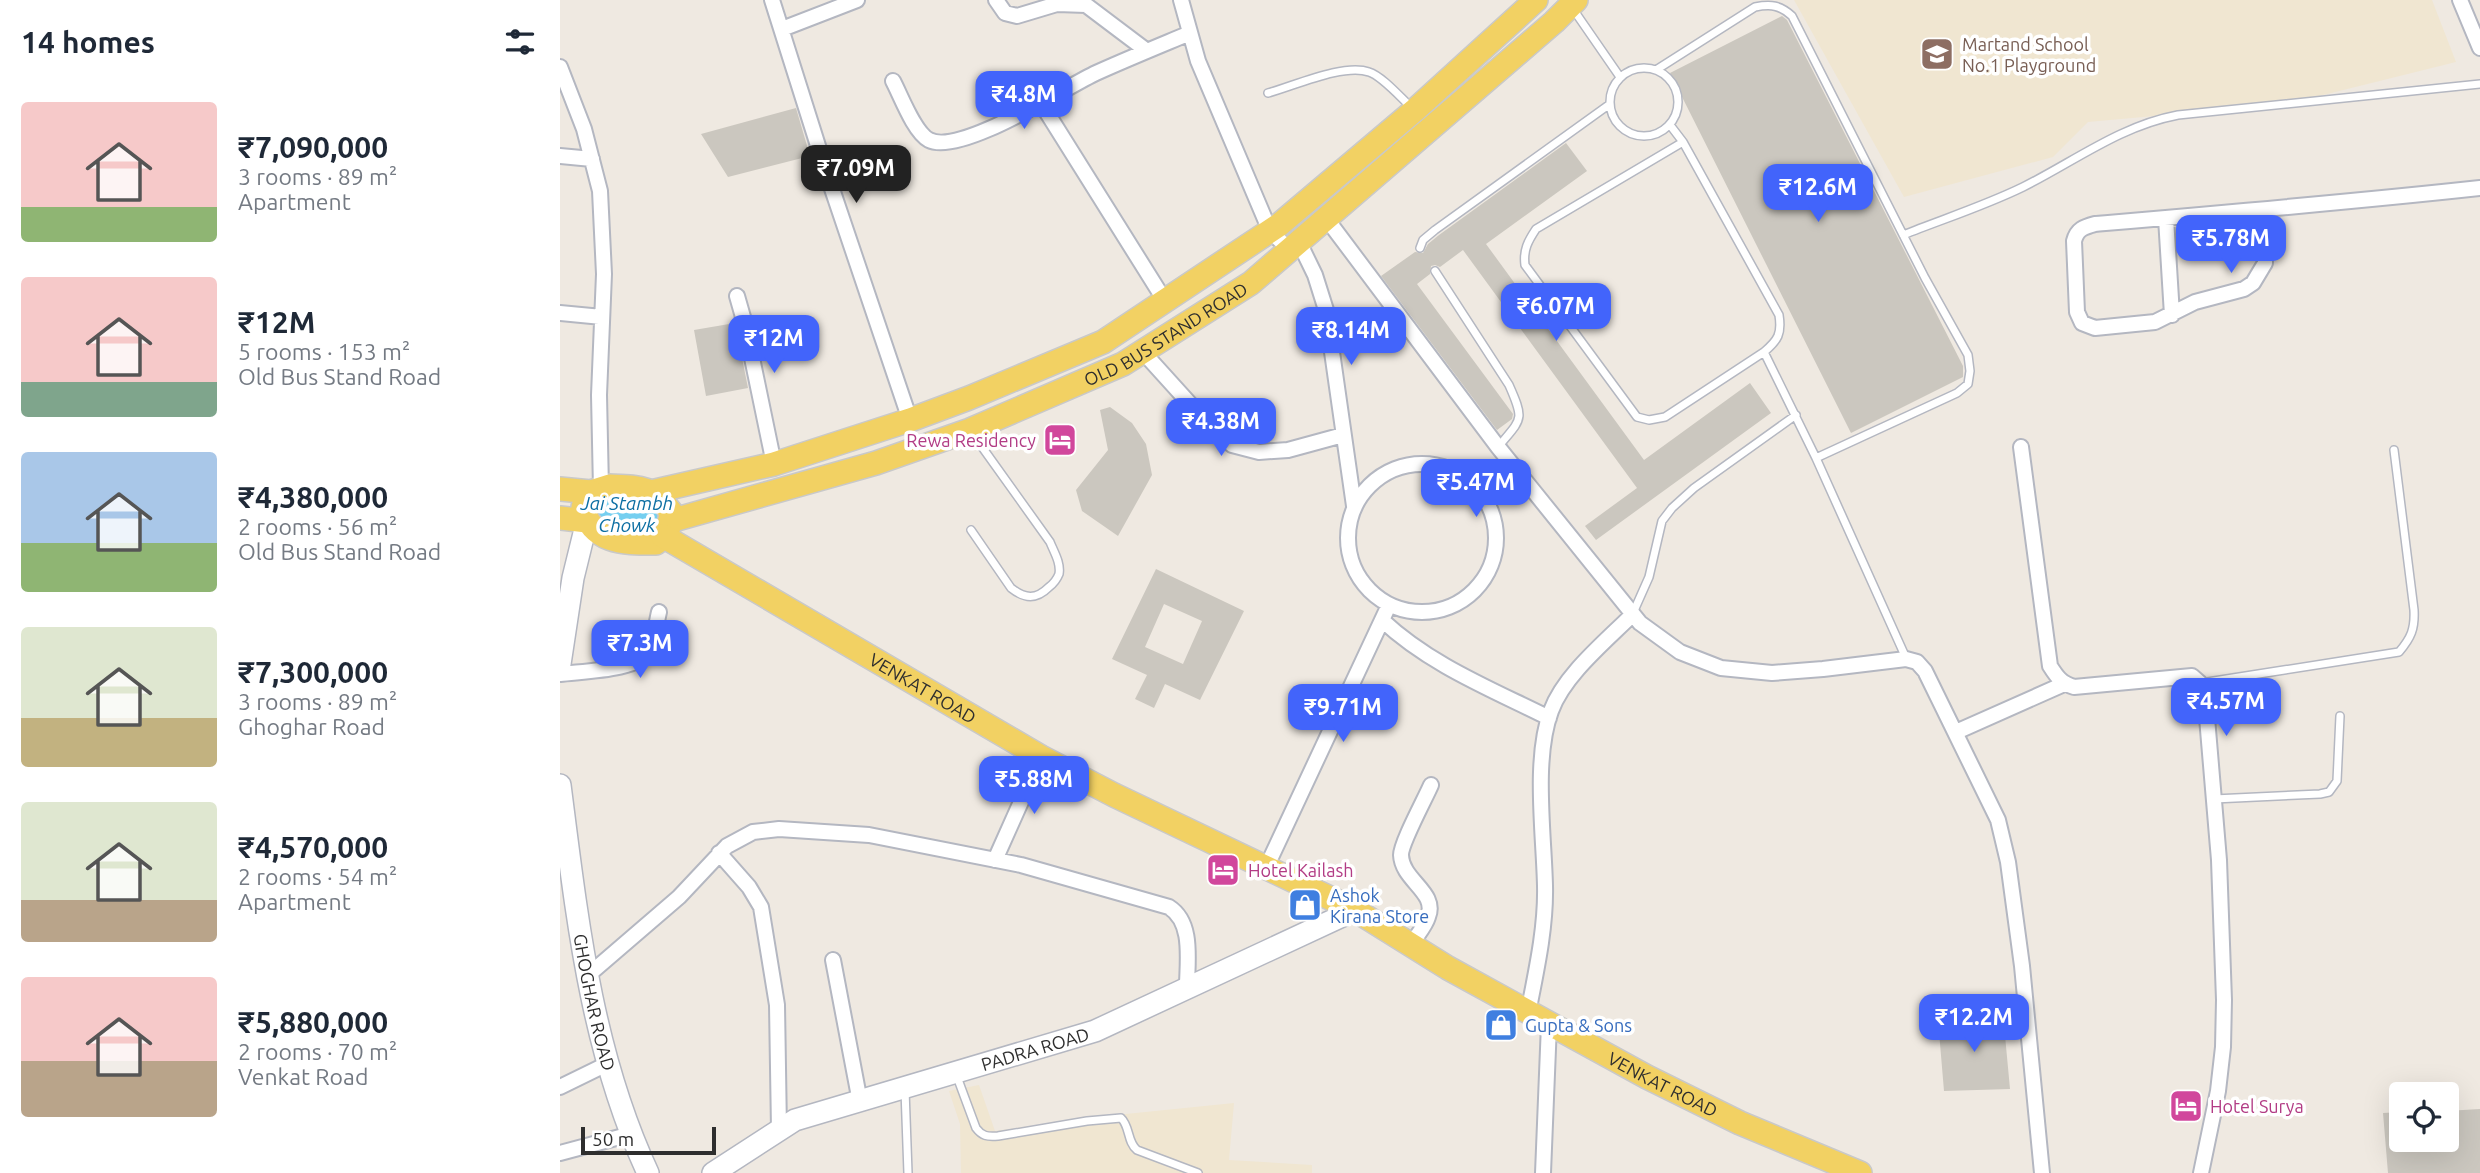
<!DOCTYPE html>
<meta charset="utf-8">
<style>
body{margin:0;font-family:Ubuntu,sans-serif;background:#f2f2f3;color:#1f2937;height:100vh;display:flex;flex-direction:column;font-size:26px;white-space:nowrap}
*{box-sizing:border-box;margin:0}
p{font-size:23px;color:#747a83}
.icon{flex:none;width:38px;height:38px;fill:none;stroke:currentColor;stroke-width:2;stroke-linecap:round;stroke-linejoin:round}
.map{position:relative;flex:1;overflow:hidden}
.side{display:flex;flex-direction:column;background:#fff;width:560px}
.side>*{flex:none}
.fabs{position:absolute;left:1829px;top:1082px;display:grid;gap:14px}
.fabs a{display:grid;place-items:center;width:70px;height:70px;border-radius:7px;background:#fff;box-shadow:0 7px 28px #0002;font-size:35px}
.scale{position:absolute;left:21px;bottom:18px;width:135px;box-sizing:border-box;padding-left:7px;border:4px solid #2e2e2e;border-top:0;font-size:19px;line-height:24px;white-space:nowrap;color:#2e2e2e;-webkit-text-stroke:5px #fff;paint-order:stroke}
.price{position:absolute;translate:-50% -60px;padding:0 16px;border-radius:14px;background:#4264fb;color:#fff;font-size:23px;line-height:46px;filter:drop-shadow(0 2px 4px #0008)}
.price::after{content:'';position:absolute;left:50%;top:42px;width:21px;height:16px;margin-left:-10px;background:inherit;clip-path:polygon(0 0,100% 0,50% 100%)}
.price.active{background:#222;color:#fff}
ul{padding:0;list-style:none}
li{display:flex;align-items:center;gap:21px;height:175px;padding:0 21px}
li span{display:grid;place-items:center;flex:none;width:196px;height:140px;border-radius:7px;color:#555}
li>.icon{margin-inline-start:auto}
span .icon{width:84px;height:84px;fill:#fffc;stroke-width:1}
li b{font-size:30px}
h2{display:flex;justify-content:space-between;align-items:center;height:84px;padding:0 21px;font-size:30px}
main{display:flex;flex:1;min-height:0}
.map>svg:first-child{display:block}
</style>
<main>
<section class="side">
<h2>14 homes<svg class="icon" aria-label="filters" viewBox="0 0 24 24"><path d="M4 7h16M4 17h16"/><circle cx="9" cy="7" r="2"/><circle cx="15" cy="17" r="2"/></svg></h2>
<ul>
<li><span style="background:linear-gradient(#f6c9c9 75%,#8fb573 0)"><svg class="icon" aria-label="home" viewBox="0 0 24 24"><path d="M3 11l9-7 9 7M6 9v11h12V9"/></svg></span><div><b>₹7,090,000</b><p>3 rooms · 89 m²</p><p>Apartment</p></div></li>
<li><span style="background:linear-gradient(#f6c9c9 75%,#7fa58c 0)"><svg class="icon" aria-label="home" viewBox="0 0 24 24"><path d="M3 11l9-7 9 7M6 9v11h12V9"/></svg></span><div><b>₹12M</b><p>5 rooms · 153 m²</p><p>Old Bus Stand Road</p></div></li>
<li><span style="background:linear-gradient(#a9c7e8 65%,#8fb573 0)"><svg class="icon" aria-label="home" viewBox="0 0 24 24"><path d="M3 11l9-7 9 7M6 9v11h12V9"/></svg></span><div><b>₹4,380,000</b><p>2 rooms · 56 m²</p><p>Old Bus Stand Road</p></div></li>
<li><span style="background:linear-gradient(#dfe7d0 65%,#c2b280 0)"><svg class="icon" aria-label="home" viewBox="0 0 24 24"><path d="M3 11l9-7 9 7M6 9v11h12V9"/></svg></span><div><b>₹7,300,000</b><p>3 rooms · 89 m²</p><p>Ghoghar Road</p></div></li>
<li><span style="background:linear-gradient(#dfe7d0 70%,#b9a48a 0)"><svg class="icon" aria-label="home" viewBox="0 0 24 24"><path d="M3 11l9-7 9 7M6 9v11h12V9"/></svg></span><div><b>₹4,570,000</b><p>2 rooms · 54 m²</p><p>Apartment</p></div></li>
<li><span style="background:linear-gradient(#f6c9c9 60%,#b9a48a 0)"><svg class="icon" aria-label="home" viewBox="0 0 24 24"><path d="M3 11l9-7 9 7M6 9v11h12V9"/></svg></span><div><b>₹5,880,000</b><p>2 rooms · 70 m²</p><p>Venkat Road</p></div></li>
</ul>
</section>
<div class="map">
<svg width="1920" height="1173" viewBox="0 0 1920 1173">
<rect width="100%" height="100%" fill="#efe9e1"/>
<path fill="#f0e6d1" d="M1234,0H1872L1896,62L1727,104L1528,122L1493,157L1344,197Z
M419,1085L435,1131L536,1117L674,1103L669,1160L752,1165V1173H401L400,1124L389,1091Z"/>
<path fill="#75cff0" d="M31,492L100,497L108,532L41,535Z"/>
<path fill="#cbc7bf" fill-rule="evenodd" d="M1222,16L1227,20L1403,366V377L1291,433L1110,73Z
M236,108L250,156L168,177L141,134Z
M1006,143L1027,171L926,244L1084,460L1190,383L1211,413L1036,540L1025,526L1077,488L903,250L880,267L875,265L871,266L870,274L857,284L953,414L952,419L937,430L821,276L855,252L863,253L868,244L879,235Z
M175,323L188,388L146,396L134,330Z
M550,407L572,423L586,444L592,475L558,536L522,511L516,490L548,450L540,410Z
M596,569L684,611L640,700L605,684L594,708L575,699L587,675L552,659ZM604,604L642,621L623,664L585,647Z
M1443,1014L1450,1089L1384,1091L1378,1020Z
M1920,1109V1173H1828L1823,1113L1841,1112V1139H1886V1111Z"/>
<g fill="none" stroke-linecap="round" stroke-linejoin="round">
<defs>
<path id="lane" d="M1013,9L1060,77
M1050 102a34 34 0 1 1 68 0a34 34 0 1 1-68 0Z
M1096,70L1195,7C1211,4 1220,5 1232,16L1365,278L1408,355L1410,371L1408,384L1397,393L1256,458
M708,93C734,86 784,63 809,72C822,76 841,98 851,107
M1110,125L1123,142L1219,315C1222,334 1218,340 1204,352L1256,458L1346,658
M1123,142L976,229C968,241 963,250 965,265L1077,417L1089,420L1105,417L1204,352
M1343,235C1383,219 1424,206 1463,187C1515,161 1560,126 1618,115L1920,84
M860,248L863,240L875,230L1050,104
M875,271L949,385C965,421 962,418 938,447
M411,530L451,588C465,599 476,600 489,587C493,584 497,579 499,574C501,563 494,552 490,542L412,433
M1073,613L1089,577L1102,521L1112,508L1134,488L1236,415
M1641,683L1839,652C1851,638 1855,629 1854,610L1834,450
M1654,799L1760,794L1769,792L1777,781L1780,716
M396,1074L416,1128C422,1136 427,1137 438,1136L527,1121L561,1118C570,1126 567,1142 577,1150L638,1173
M345,1090L348,1173"/>
<path id="street" d="M212,0L265,168L350,420
M436,0L445,13L457,16L497,4L526,5L587,51
M621,0L638,61L710,231L730,250
M1900,0L1920,48
M222,29L297,0
M0,67L24,129L40,191L44,274L39,395L41,489
M333,81C341,96 354,132 369,140C400,156 504,88 536,73C567,59 599,46 630,33
M481,103L605,301
M0,156L32,159
M1704,210L1705,263L1693,283L1684,289L1635,302L1595,322L1535,328L1522,323L1517,312L1514,241C1517,229 1524,227 1535,224C1663,213 1792,202 1920,188
M766,218L938,447L1080,623L1120,652L1161,668L1212,673L1263,669L1346,659L1357,662L1365,671L1438,820L1448,862L1462,966L1482,1173
M1606,218L1612,315
M739,242L755,275L766,310L794,506
M177,296L185,324L214,464
M0,313L42,317
M583,352L650,426L672,445L699,452L728,450L783,435
M1461,447L1490,666C1497,677 1501,683 1514,687L1632,676L1640,683L1645,694L1659,860L1664,1000L1663,1047L1658,1091L1641,1173
M788 538a74 74 0 1 1 148 0a74 74 0 1 1-148 0Z
M822,620C870,665 931,689 989,718
M0,674C22,671 80,671 90,650C95,639 96,624 99,612
M1396,732L1504,684
M159,853L189,887L201,907L217,1005L219,1130
M435,860L481,757
M706,868L829,605
M851,945C856,936 865,927 868,917C878,892 842,881 841,855C841,843 865,799 871,785
M273,960L300,1102
M26,977L119,897L167,846L193,832L219,829L309,835L461,865L609,907C634,923 627,961 627,988
M968,1013C976,972 986,928 985,886C984,835 973,759 991,711C1004,675 1046,641 1073,614
M0,1087L47,1064
M0,1153L71,1134
M983,1173L989,1024"/>
<g id="secondary">
<path d="M0,664L13,578L27,521"/>
<path id="s1" d="M0,785C17,917 31,1051 88,1173"/>
<path id="s2" d="M153,1173L235,1120L535,1031L795,910"/>
</g>
<g id="primary">
<path d="M50,486C80,487 93,486 111,512L108,532L96,543C64,543 32,544 23,507L31,492Z"/>
<path d="M0,489L31,492"/>
<path d="M91,492L214,464L350,420L409,398L543,342L719,225L855,110L976,0"/>
<path d="M0,518L27,521"/>
<path id="s3" d="M110,521L316,463L410,430L563,364L691,283L994,22L1016,0"/>
<path id="s4" d="M103,536L481,757L554,795L795,910L888,968L1087,1077L1180,1123L1300,1173"/>
</g>
</defs>
<use href="#lane" stroke="#b4b7c1" stroke-width="10"/>
<use href="#street" stroke="#b4b7c1" stroke-width="18"/>
<use href="#secondary" stroke="#b4b7c1" stroke-width="24"/>
<use href="#primary" stroke="#c9c9c9" stroke-width="26"/>
<use href="#lane" stroke="#fff" stroke-width="7"/>
<use href="#street" stroke="#fff" stroke-width="14"/>
<use href="#secondary" stroke="#fff" stroke-width="21"/>
<use href="#primary" stroke="#f2d163" stroke-width="23"/>
</g>
<defs>
<symbol id="school-square" viewBox="-11 -11 22 22"><rect x="-9" y="-9" width="18" height="18" rx="4" fill="#8d6e63" stroke="#fff"/><path d="M0-5L7-2L0 1L-7-2ZM-4 1L0 2.5L4 1V4Q0 6-4 4Z" fill="#fff"/></symbol>
<symbol id="hotel-square" viewBox="-11 -11 22 22"><rect x="-9" y="-9" width="18" height="18" rx="4" fill="#d1479c" stroke="#fff"/><path d="M-6-4.5h1.5V1H6V5H4.5V3h-9V5H-6ZM-4 0a1.8 1.8 0 1 1 3.6 0ZM.5 0V-2.5h3Q6-2.5 6 0Z" fill="#fff"/></symbol>
<symbol id="shop-square" viewBox="-11 -11 22 22"><rect x="-9" y="-9" width="18" height="18" rx="4" fill="#3f7fe0" stroke="#fff"/><path d="M-5-2.5h2.3a2.7 3.5 0 0 1 5.4 0H5L5.5 6h-11ZM-1.5-2.5h3a1.5 2.3 0 0 0-3 0Z" fill="#fff"/></symbol>
</defs>
<g fill-rule="evenodd">
<use href="#school-square" x="1358" y="35" width="38" height="38"/>
<use href="#hotel-square" x="481" y="421" width="38" height="38"/>
<use href="#hotel-square" x="644" y="851" width="38" height="38"/>
<use href="#shop-square" x="726" y="886" width="38" height="38"/>
<use href="#shop-square" x="922" y="1006" width="38" height="38"/>
<use href="#hotel-square" x="1607" y="1087" width="38" height="38"/>
</g>
<g text-anchor="middle" dominant-baseline="central" stroke-width="7" stroke-linejoin="round" paint-order="stroke">
<g font-size="18" fill="#785e54" stroke="#fff" text-anchor="start">
<text x="1402" y="44">Martand School<tspan x="1402" dy="21">No.1 Playground</tspan></text>
</g>
<g font-size="18" fill="#2e2e2e" stroke="#fff">
<text stroke="none"><textPath href="#s3" startOffset="532">OLD BUS STAND ROAD</textPath></text>
<text stroke="none"><textPath href="#s4" startOffset="301">VENKAT ROAD</textPath></text>
<text stroke="none"><textPath href="#s1" startOffset="220">GHOGHAR ROAD</textPath></text>
<text stroke="none"><textPath href="#s2" startOffset="348">PADRA ROAD</textPath></text>
<text stroke="none"><textPath href="#s4" startOffset="1141">VENKAT ROAD</textPath></text>
</g>
<g font-size="18" fill="#b23c85" stroke="#fff" text-anchor="start">
<text x="476" y="440" text-anchor="end">Rewa Residency</text>
<text x="688" y="870">Hotel Kailash</text>
<text x="1650" y="1106">Hotel Surya</text>
</g>
<g font-size="18" fill="#366cbe" stroke="#fff" text-anchor="start">
<text x="770" y="895">Ashok<tspan x="770" dy="21">Kirana Store</tspan></text>
<text x="965" y="1025">Gupta &amp; Sons</text>
</g>
<g font-size="19" font-style="italic" fill="#0d6fa3" stroke="#fff">
<text x="67" y="503">Jai Stambh<tspan x="67" dy="22">Chowk</tspan></text>
</g>
</g>
</svg>
<div class="fabs">
<a><svg class="icon" aria-label="locate" viewBox="0 0 24 24"><circle cx="12" cy="12" r="6"/><path d="M12 2v4M12 18v4M2 12h4M18 12h4"/></svg></a>
</div>
<div class="scale">50 m</div>
<b class="price" style="left:464px;top:131px">₹4.8M</b>
<b class="price active" style="left:296px;top:205px">₹7.09M</b>
<b class="price" style="left:1258px;top:224px">₹12.6M</b>
<b class="price" style="left:1671px;top:275px">₹5.78M</b>
<b class="price" style="left:996px;top:343px">₹6.07M</b>
<b class="price" style="left:791px;top:367px">₹8.14M</b>
<b class="price" style="left:214px;top:375px">₹12M</b>
<b class="price" style="left:661px;top:458px">₹4.38M</b>
<b class="price" style="left:916px;top:519px">₹5.47M</b>
<b class="price" style="left:80px;top:680px">₹7.3M</b>
<b class="price" style="left:1666px;top:738px">₹4.57M</b>
<b class="price" style="left:783px;top:744px">₹9.71M</b>
<b class="price" style="left:474px;top:816px">₹5.88M</b>
<b class="price" style="left:1414px;top:1054px">₹12.2M</b>
</div>
</main>
